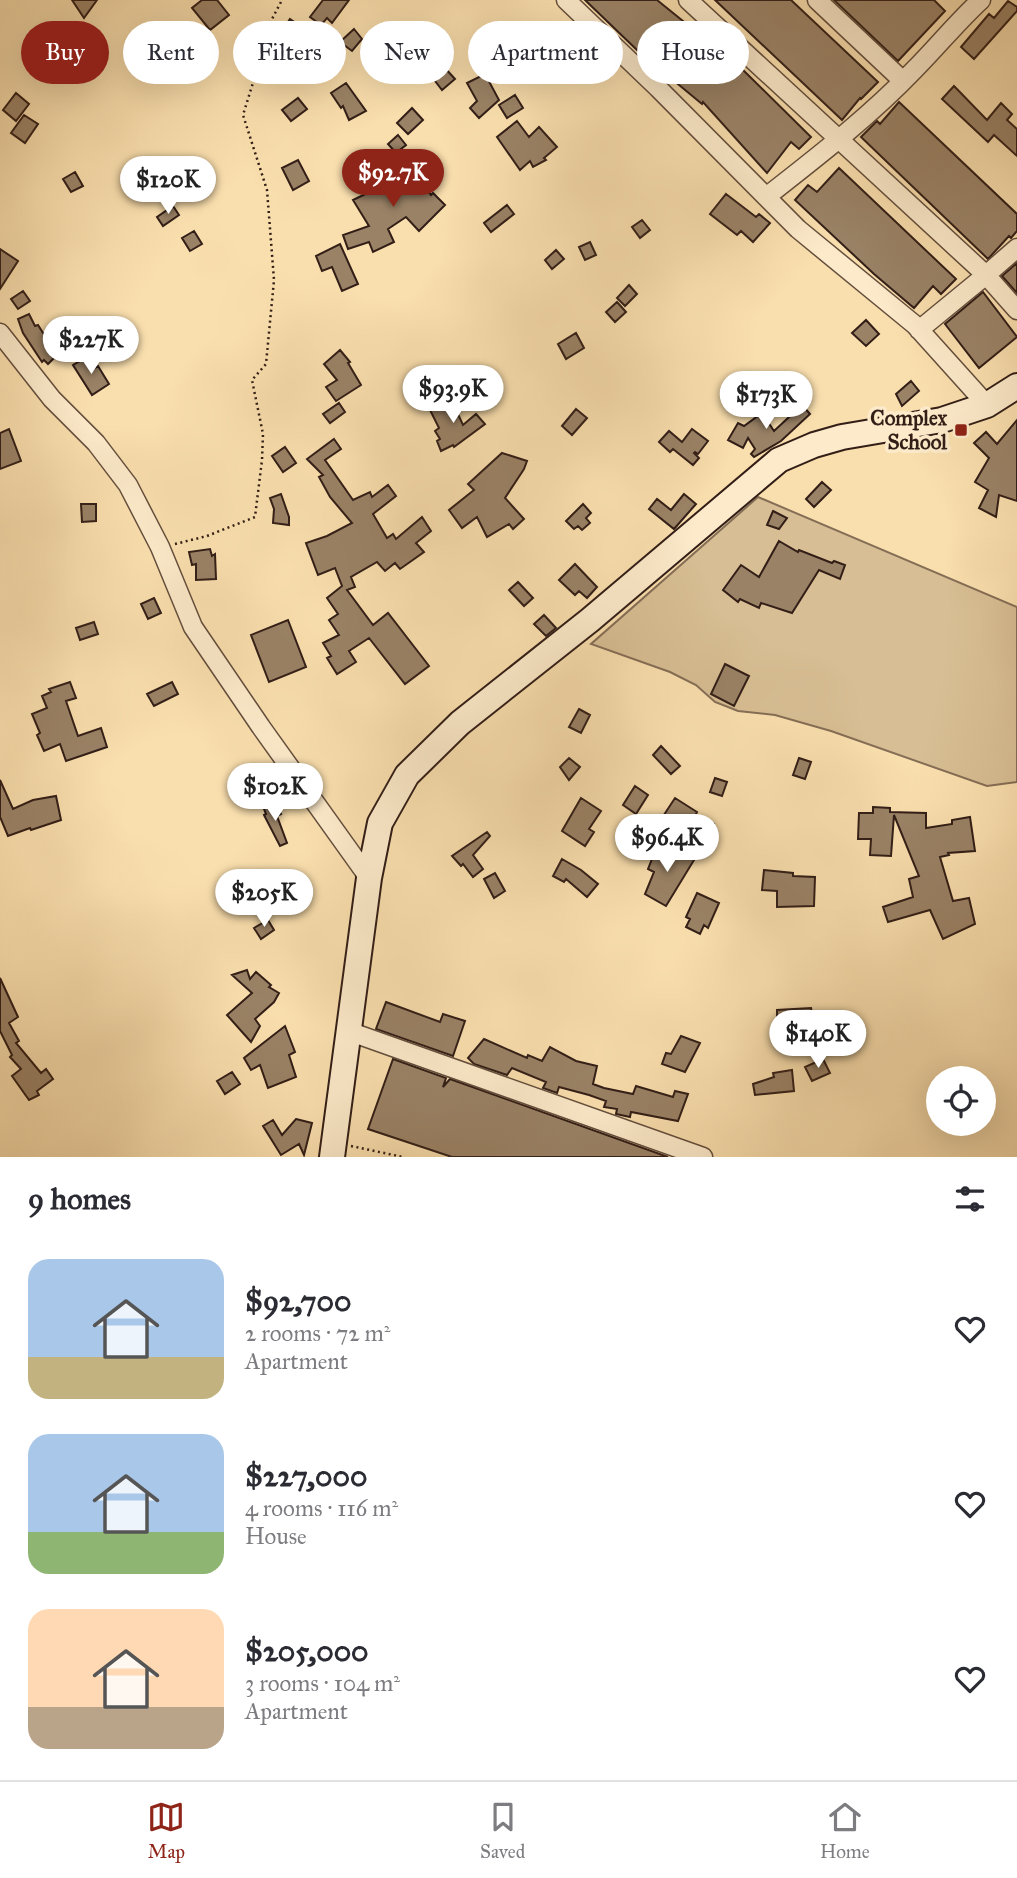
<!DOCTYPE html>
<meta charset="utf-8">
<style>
body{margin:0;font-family:"IM FELL Great Primer",serif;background:#f2f2f3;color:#2b2b33;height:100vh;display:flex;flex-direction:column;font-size:26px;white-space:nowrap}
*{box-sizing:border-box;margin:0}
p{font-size:23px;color:#7c7c81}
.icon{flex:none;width:38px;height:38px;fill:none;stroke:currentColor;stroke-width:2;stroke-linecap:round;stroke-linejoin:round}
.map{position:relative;height:1157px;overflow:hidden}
.side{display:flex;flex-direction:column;background:#fff;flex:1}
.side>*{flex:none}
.guide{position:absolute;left:21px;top:21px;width:976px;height:63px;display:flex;gap:14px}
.fabs{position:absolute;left:926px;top:1066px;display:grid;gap:14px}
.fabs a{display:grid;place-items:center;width:70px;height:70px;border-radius:50%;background:#fff;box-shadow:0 7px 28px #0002;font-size:35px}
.price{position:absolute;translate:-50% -60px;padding:0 16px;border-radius:24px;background:#fff;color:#222;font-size:23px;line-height:46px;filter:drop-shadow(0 2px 4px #0008)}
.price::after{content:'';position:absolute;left:50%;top:42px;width:21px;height:16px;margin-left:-10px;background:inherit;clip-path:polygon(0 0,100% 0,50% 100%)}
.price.active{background:#8f2418;color:#fff}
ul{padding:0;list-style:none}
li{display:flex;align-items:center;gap:21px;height:175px;padding:0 28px}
li span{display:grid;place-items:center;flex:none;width:196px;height:140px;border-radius:21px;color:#555}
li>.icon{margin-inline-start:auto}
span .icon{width:84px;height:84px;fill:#fffc;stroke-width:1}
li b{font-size:30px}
h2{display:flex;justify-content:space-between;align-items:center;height:84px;padding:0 28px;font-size:30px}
.chip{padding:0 24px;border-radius:32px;background:#fff;box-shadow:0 7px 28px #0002;font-size:24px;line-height:63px}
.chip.active{background:#8f2418;color:#fff}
.menu{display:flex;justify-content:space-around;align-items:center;height:98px;border-top:2px solid #e1e1e2;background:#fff;font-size:19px;color:#7c7c81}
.menu a{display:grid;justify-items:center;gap:4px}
.menu .active{color:#8f2418}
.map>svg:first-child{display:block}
</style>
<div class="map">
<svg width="1017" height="1157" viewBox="0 0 1017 1157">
<rect width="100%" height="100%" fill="#fadfae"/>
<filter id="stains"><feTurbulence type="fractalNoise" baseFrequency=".00286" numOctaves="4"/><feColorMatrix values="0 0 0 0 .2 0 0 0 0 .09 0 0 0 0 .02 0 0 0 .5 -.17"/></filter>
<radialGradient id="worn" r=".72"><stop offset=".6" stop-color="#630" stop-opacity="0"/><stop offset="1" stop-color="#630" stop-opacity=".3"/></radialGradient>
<path fill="#d8be94" stroke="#856e56" stroke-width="2" d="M758,497L1017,607V782L987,786L831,731L775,715L738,711L715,702L696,685L670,672L591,644Z"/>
<path fill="#9a8266" stroke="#321e17" stroke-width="2" d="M72,0H97L84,18Z
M202,0H217L229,15L210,30L192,8Z
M323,0H349L332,23L327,18L321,25L310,17Z
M585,0H657L741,68L811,137L799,149L791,142L767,173L703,102L702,104L638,51Z
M715,0H791L878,82L861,99L860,98L842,120Z
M834,0H934L945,11L898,61Z
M1008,1L1017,7V11L974,59L961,47L989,14L994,18Z
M290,19L309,32L285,71L270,62L284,37L280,34Z
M354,29L362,39L352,51L340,42Z
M444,67L455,79L442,90L432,77Z
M485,74L499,100L479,118L470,108L477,101L467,83Z
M346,83L366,111L349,120L343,106L341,108L331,93Z
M954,86L987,120L1001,103L1012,114L1007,120L1017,129V156L994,135L988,142L942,99Z
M16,93L29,104L16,121L3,110Z
M515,95L523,108L507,118L499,105Z
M298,98L307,109L291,121L282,110Z
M899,102L1017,214V231L1011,238L1009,236L988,259L861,137L877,121L880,124Z
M412,108L423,120L408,134L397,123Z
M24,115L38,124L25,143L11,133Z
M517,121L529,137L539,127L557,147L544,158L546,160L533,167L530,161L520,170L497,137Z
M398,135L406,145L396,153L388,144Z
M298,160L309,181L293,190L282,168Z
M405,164L431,195L433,193L445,205L419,231L406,217L388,229L394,242L373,252L369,242L348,249L343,235L369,226L353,200L374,190Z
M839,168L956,279L941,294L933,286L914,308L874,274L795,200L808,185L817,192Z
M75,172L83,186L71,192L63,179Z
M726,194L756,217L759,214L770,223L753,242L741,231L737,235L710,214Z
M507,205L514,214L491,232L484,223Z
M173,206L179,215L163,226L157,217Z
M642,220L650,230L640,238L632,227Z
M194,231L202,244L190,251L182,238Z
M590,242L596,255L585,260L579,247Z
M340,244L358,284L342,291L332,267L322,271L316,256Z
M0,249L18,261L0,289Z
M556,250L564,259L552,269L545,260Z
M1017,263V293L1002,276Z
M629,285L637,294L625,306L617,298Z
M23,291L30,301L18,309L11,299Z
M983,292L1017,337L979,368L945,324Z
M617,302L626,312L615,322L606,312Z
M29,314L35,326L38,325L57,355L48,364L44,360L42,362L23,333L18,319Z
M866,320L879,334L866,346L852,333Z
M576,333L584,348L566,359L558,344Z
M340,350L350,362L348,363L361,385L336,401L326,387L337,380L324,364Z
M87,357L93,369L98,366L109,384L92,395L73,365Z
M911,381L919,391L902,406L896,394Z
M450,397L463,425L476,414L485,424L454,447L453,445L441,451L437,441L440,439L435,431L439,428L429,408Z
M339,403L345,412L330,423L323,414Z
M802,405L810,414L781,441L754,457L751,454L755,449L748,438L743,448L728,440L738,423L744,426L762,413L774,431Z
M576,409L587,418L572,435L562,426Z
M1017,420V501L999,495L996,517L979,508L988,490L975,482L989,458L974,443L986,432L997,444Z
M9,429L21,461L0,469V433Z
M692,429L708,441L698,454L695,452L694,453L699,458L693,465L673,449L670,452L659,442L669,431L682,442Z
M334,439L341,449L325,460L353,500L370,492L372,497L388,485L396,496L373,514L387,538L393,534L396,539L422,517L431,531L416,543L424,552L400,569L395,563L385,571L377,562L351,577L355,587L347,590L373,625L388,613L429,666L405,684L369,638L349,651L356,662L337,674L327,658L331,656L323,643L339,635L329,620L338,614L327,598L342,586L335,568L318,575L306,543L327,536L352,523L330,497L319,477L323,475L307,459Z
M285,447L296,463L283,472L272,456Z
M502,453L527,461L524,469L505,498L524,519L513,529L509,524L487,537L477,517L462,528L449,510L474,490L468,484Z
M822,482L831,490L814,507L806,499Z
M281,494L289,517V525L273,523L274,509L270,498Z
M684,494L696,504L674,529L649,509L657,499L671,510Z
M81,504H96V521L82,522Z
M583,504L591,513L586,518L590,523L582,530L578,526L574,529L566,521Z
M773,511L787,518L779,529L767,525Z
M779,541L798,552L799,550L832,563L834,561L845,565L840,579L819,570L792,613L761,603L759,608L740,599L738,602L723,590L741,565L759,577Z
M210,549L212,556L215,554L216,579L196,580V564L192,565L189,552Z
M575,564L597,587L587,598L579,591L575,595L559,580Z
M518,582L533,598L524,606L509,590Z
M154,598L161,613L148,619L141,604Z
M544,615L556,628L546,636L534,624Z
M288,620L306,667L269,682L251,635Z
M94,622L98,634L80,640L76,628Z
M725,664L749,676L734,706L711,694Z
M70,682L76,698L66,701L78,736L101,728L107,747L66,761L60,744L44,751L37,735L40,733L32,714L47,708L42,696L51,692L49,689Z
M172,682L178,694L154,706L147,694Z
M579,709L590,715L581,733L569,727Z
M661,746L680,766L671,774L653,755Z
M569,758L580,767L569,780L560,767Z
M799,758L811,762L805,779L793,775Z
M715,778L727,782L722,796L710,792Z
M0,780L13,809L33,800L56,796L61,820L31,830L30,828L8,836L0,817Z
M635,786L648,795L636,814L623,805Z
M581,798L601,811L589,829L594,832L585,846L562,831Z
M675,798L697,812L694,818L714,824L711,837L709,836L701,848L660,821Z
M276,803L281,814L277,816L287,843L280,846L264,815L266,814L264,809Z
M873,807L890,808V812L926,813V828L952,824V820L970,817L975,851L948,853L949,855L940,857L953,901L969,898L975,924L943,939L930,910L888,922L883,907L913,897L909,879L919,876L894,815L891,856L870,855L871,839H858L859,813H873Z
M487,832L490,836L473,855L483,869L473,877L463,864L461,866L452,856Z
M658,844L694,860L666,906L645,894L654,872L648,869Z
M562,859L581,870L598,884L587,897L566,879L564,882L553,876Z
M764,870L793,873V876L815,877L814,906L777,907V891L762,890Z
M495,873L505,891L494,898L484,879Z
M251,880L256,891L244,897L238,886Z
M697,893L719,903L708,928L704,925L700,934L686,927L690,919L686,917Z
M268,920L274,930L261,939L254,928Z
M247,970L250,979L256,972L271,985L269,987L279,993L274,1002L255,1019L260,1026L251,1042L227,1015L252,993L232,975Z
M0,978L18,1017L9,1023L19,1041L16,1043L41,1073L46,1069L53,1079L37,1091L39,1095L29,1100L12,1076L21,1069L10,1057L12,1055L0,1031Z
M386,1002L440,1022L443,1014L465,1021L453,1056L376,1029Z
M811,1008L812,1013L777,1022V1010Z
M285,1026L295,1052L289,1055L296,1077L268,1088L260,1065L251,1070L244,1058Z
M681,1036L700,1043L685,1072L662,1064L666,1053L671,1054Z
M484,1039L527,1058L528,1055L542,1061L550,1047L576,1061L597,1066L593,1084L604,1088L633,1094L636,1086L673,1097L675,1091L688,1094L678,1121L631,1112L630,1117L616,1114L617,1109L604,1107L606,1101L589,1095L559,1087L557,1093L543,1088L546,1082L512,1068L507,1075L474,1064L468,1058Z
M393,1059L446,1078L443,1087L450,1079L668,1157H452L368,1129Z
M823,1059L830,1073L812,1081L805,1067Z
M792,1070L794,1091L755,1095L753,1084L774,1077L773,1073Z
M232,1072L240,1084L225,1094L217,1081Z
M296,1119L312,1123L304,1155L299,1144L281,1155L263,1126L273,1120L282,1135Z"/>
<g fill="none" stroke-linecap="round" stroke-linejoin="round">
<defs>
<path id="minor" d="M566,0L658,88L798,229L915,325L987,405
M688,0L986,275L919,330
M817,0L903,81
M766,197C817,157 869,117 914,70C937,47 957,22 981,0
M1017,248L986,275L1017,310
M0,333L52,399L96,443L128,485L160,547L193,627L261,727L369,878
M348,1031L703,1157"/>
<path id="secondary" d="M332,1157L369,878L380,823L407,775L460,723L590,620L779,460L814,445L842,437L942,420L987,405L1017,386"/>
</defs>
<use href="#minor" stroke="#644e3d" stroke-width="21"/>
<use href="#secondary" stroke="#321e17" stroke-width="28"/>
<path stroke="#321e17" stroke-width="2.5" stroke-dasharray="2 3.5" stroke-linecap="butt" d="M175,544L207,536L255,517L262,460L263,434L252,380L266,364L274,280L267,190L243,115L256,73L262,38L282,0
M351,1146L403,1157"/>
<use href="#minor" stroke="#fceaca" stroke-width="18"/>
<use href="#secondary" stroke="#fceaca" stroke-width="24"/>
</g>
<rect fill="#8f2418" stroke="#fceaca" stroke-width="2.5" x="954" y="423" width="14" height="14" rx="3.5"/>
<g text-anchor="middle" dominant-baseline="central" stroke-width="7" stroke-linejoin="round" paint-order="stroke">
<g font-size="21" font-weight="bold" fill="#321e17" stroke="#fceaca" text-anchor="end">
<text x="947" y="418">Complex<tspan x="947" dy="24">School</tspan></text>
</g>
</g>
<rect width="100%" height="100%" filter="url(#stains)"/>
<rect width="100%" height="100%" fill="url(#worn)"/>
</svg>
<div class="fabs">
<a><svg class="icon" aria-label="locate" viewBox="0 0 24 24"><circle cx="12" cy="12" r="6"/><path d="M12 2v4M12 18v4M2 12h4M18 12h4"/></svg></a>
</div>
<b class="price active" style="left:393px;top:209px">$92.7K</b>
<b class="price" style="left:168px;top:216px">$120K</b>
<b class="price" style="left:91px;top:376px">$227K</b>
<b class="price" style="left:453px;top:425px">$93.9K</b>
<b class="price" style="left:766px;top:431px">$173K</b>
<b class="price" style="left:275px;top:823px">$102K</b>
<b class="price" style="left:667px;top:874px">$96.4K</b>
<b class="price" style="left:264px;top:929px">$205K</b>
<b class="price" style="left:818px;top:1070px">$140K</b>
<div class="guide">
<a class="chip active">Buy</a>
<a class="chip">Rent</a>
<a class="chip">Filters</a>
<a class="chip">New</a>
<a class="chip">Apartment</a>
<a class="chip">House</a>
</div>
</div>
<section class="side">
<h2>9 homes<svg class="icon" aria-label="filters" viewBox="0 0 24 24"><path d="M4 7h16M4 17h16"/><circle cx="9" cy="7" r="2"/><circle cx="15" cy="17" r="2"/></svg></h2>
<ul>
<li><span style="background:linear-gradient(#a9c7e8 70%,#c2b280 0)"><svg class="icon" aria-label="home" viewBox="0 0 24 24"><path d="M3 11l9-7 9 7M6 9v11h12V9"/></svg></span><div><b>$92,700</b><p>2 rooms · 72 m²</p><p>Apartment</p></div><svg class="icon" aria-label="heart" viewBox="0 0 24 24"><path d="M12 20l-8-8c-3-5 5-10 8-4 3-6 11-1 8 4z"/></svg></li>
<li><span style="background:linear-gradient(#a9c7e8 70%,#8fb573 0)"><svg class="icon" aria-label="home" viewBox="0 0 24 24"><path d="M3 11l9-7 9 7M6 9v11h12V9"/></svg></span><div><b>$227,000</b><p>4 rooms · 116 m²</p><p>House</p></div><svg class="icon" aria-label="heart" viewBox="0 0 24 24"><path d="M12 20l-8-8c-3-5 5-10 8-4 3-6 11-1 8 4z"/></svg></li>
<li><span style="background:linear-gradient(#ffd9b3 70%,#b9a48a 0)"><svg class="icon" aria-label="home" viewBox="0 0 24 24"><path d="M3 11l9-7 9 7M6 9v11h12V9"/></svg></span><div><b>$205,000</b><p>3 rooms · 104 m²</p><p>Apartment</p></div><svg class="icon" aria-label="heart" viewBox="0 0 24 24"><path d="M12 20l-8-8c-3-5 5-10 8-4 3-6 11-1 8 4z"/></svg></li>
</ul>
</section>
<nav class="menu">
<a class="active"><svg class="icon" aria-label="map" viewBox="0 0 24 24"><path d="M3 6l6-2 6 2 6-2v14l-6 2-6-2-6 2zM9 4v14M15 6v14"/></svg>Map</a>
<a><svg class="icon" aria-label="saved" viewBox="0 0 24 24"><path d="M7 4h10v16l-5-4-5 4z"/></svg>Saved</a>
<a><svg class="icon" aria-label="home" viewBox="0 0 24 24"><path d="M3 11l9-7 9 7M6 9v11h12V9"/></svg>Home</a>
</nav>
